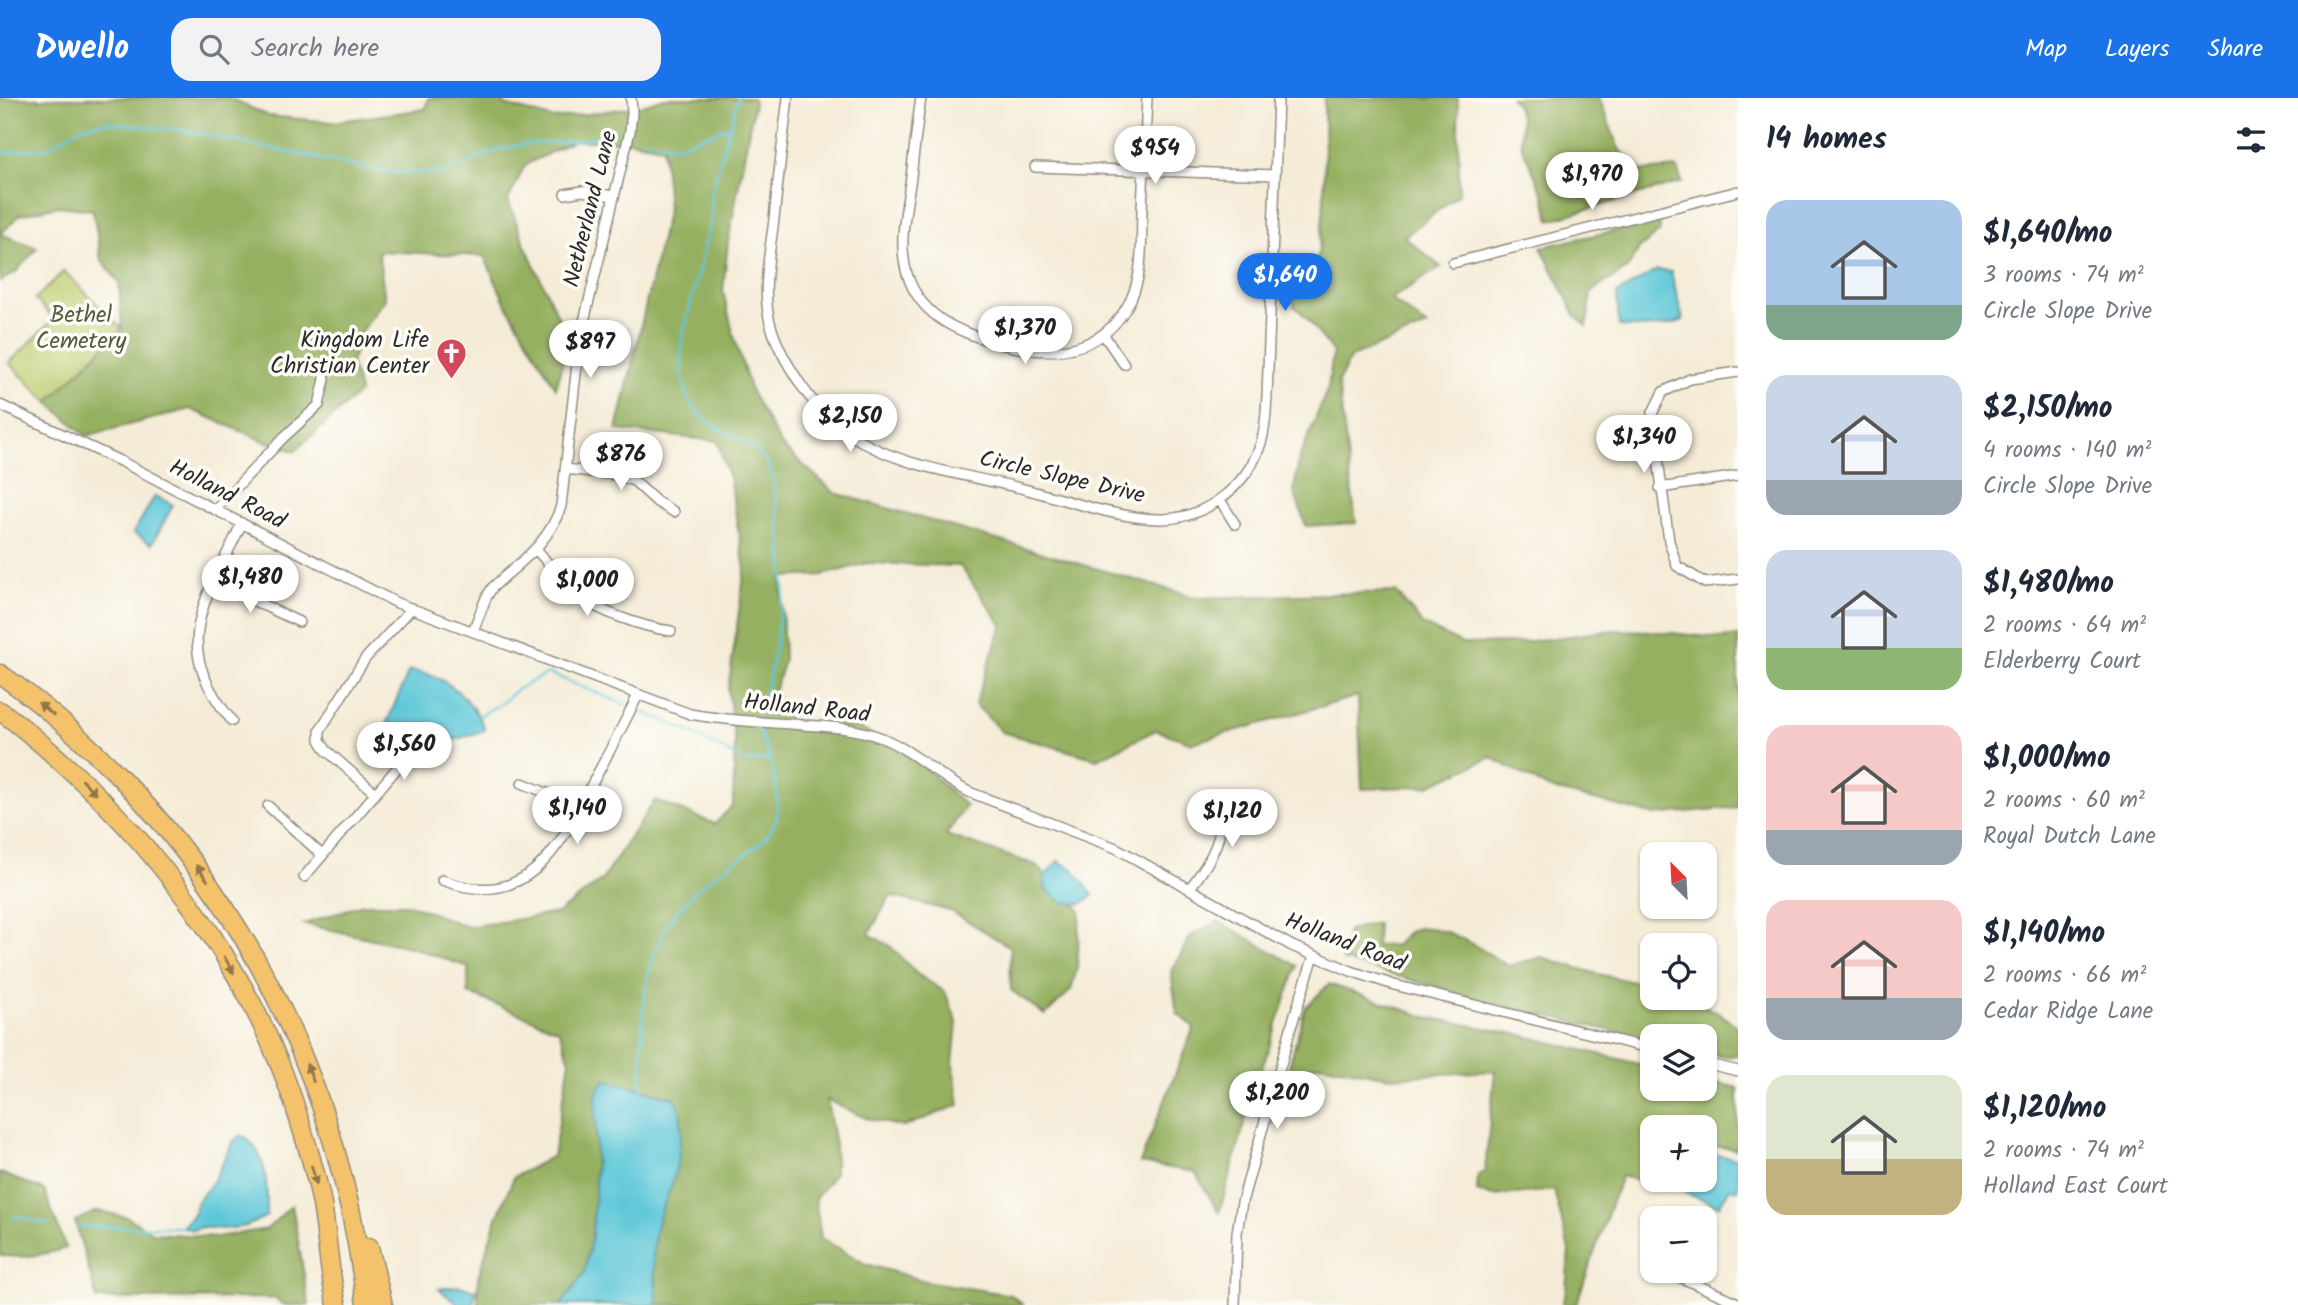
<!DOCTYPE html>
<meta charset="utf-8">
<style>
body{margin:0;font-family:Kalam,sans-serif;background:#f2f2f3;color:#1f2937;height:100vh;display:flex;flex-direction:column;font-size:26px;white-space:nowrap}
*{box-sizing:border-box;margin:0}
p{font-size:23px;color:#747a83}
.icon{flex:none;width:38px;height:38px;fill:none;stroke:currentColor;stroke-width:2;stroke-linecap:round;stroke-linejoin:round}
.map{position:relative;flex:1;overflow:hidden}
.panel{display:flex;flex-direction:column;background:#fff;width:560px}
.panel>*{flex:none}
.needle{width:46px;rotate:336deg}
.controls{position:absolute;left:1640px;top:744px;display:grid;gap:14px}
.controls a{display:grid;place-items:center;width:77px;height:77px;border-radius:14px;background:#fff;box-shadow:0 2px 5px #0004;font-size:35px}
.price{position:absolute;translate:-50% -60px;padding:0 16px;border-radius:24px;background:#fff;color:#222;font-size:23px;line-height:46px;filter:drop-shadow(0 2px 4px #0008)}
.price::after{content:'';position:absolute;left:50%;top:42px;width:21px;height:16px;margin-left:-10px;background:inherit;clip-path:polygon(0 0,100% 0,50% 100%)}
.price.selected{background:#1a73e8;color:#fff}
ul{padding:0;list-style:none}
li{display:flex;align-items:center;gap:21px;height:175px;padding:0 28px}
li span{display:grid;place-items:center;flex:none;width:196px;height:140px;border-radius:21px;color:#555}
li>.icon{margin-inline-start:auto}
span .icon{width:84px;height:84px;fill:#fffc;stroke-width:1}
li b{font-size:30px}
h2{display:flex;justify-content:space-between;align-items:center;height:84px;padding:0 28px;font-size:30px}
header{display:flex;align-items:center;gap:42px;box-sizing:border-box;height:98px;padding:0 35px;background:#1a73e8;color:#fff}
header strong{font-size:33px}
nav{display:flex;gap:38px;margin-inline-start:auto;font-size:24px}
.search{width:490px;height:63px;background:#f2f2f3;display:flex;align-items:center;gap:18px;box-sizing:border-box;padding:0 24px;border-radius:21px;color:#747a83;font-size:26px}
main{display:flex;flex:1;min-height:0}
.map>svg:first-child{display:block}
</style>
<header>
<strong>Dwello</strong>
<div class="search"><svg class="icon" aria-label="search" viewBox="0 0 24 24"><circle cx="10" cy="10" r="6"/><path d="M15 15l6 6"/></svg>Search here</div>
<nav><a>Map</a><a>Layers</a><a>Share</a></nav>
</header>
<main>
<div class="map">
<svg width="1738" height="1207" viewBox="0 0 1738 1207">
<rect width="100%" height="100%" fill="#fdfcf7"/>
<filter id="ink" filterUnits="userSpaceOnUse"><feTurbulence type="fractalNoise" baseFrequency=".0143" numOctaves="2"/><feDisplacementMap in="SourceGraphic" scale="14" xChannelSelector="R" yChannelSelector="G"/><feConvolveMatrix kernelMatrix="1 2 1 2 8 2 1 2 1" color-interpolation-filters="sRGB"/></filter>
<filter id="wash" filterUnits="userSpaceOnUse"><feTurbulence type="fractalNoise" baseFrequency=".00686" numOctaves="4" result="noise"/><feDisplacementMap in="SourceGraphic" scale="28" xChannelSelector="R" yChannelSelector="G"/><feGaussianBlur stdDeviation="1.57" result="paint"/><feColorMatrix in="noise" values="0 0 0 0 0 0 0 0 0 0 0 0 0 0 0 0 0 1.4 0 .05"/><feComposite in="paint" operator="in"/></filter>
<g filter="url(#wash)">
<rect width="100%" height="100%" fill="#f5ecd7"/>
<path fill="#bccc6e" stroke="#747c4c" stroke-width="2" d="M64,173L122,231L48,304L9,265L54,221L35,201Z"/>
<path fill="#95b061" stroke="#606e46" stroke-width="2" d="M0,0H38L39,2L49,0H229L269,18L332,24L425,11L428,0H500L505,7L555,21L640,8L664,0H753L754,6L728,144L723,193L733,235L751,294L782,348L835,395L1198,500L1396,494L1422,526L1462,546L1517,545L1614,532L1649,533L1721,540L1738,538V709L1654,717L1550,691L1491,659L1429,688L1362,691L1358,598L1192,645L1156,632L1097,661L1002,634L975,606L1002,527L960,468L867,465L823,477L781,479L784,562L774,594L790,624L858,629L921,666L966,708L946,737L1036,767L1080,812L1077,870L1071,892L1045,917L1011,892L1010,849L951,813L890,798L869,836L890,848L917,876L945,894L957,924L953,966L959,1007L903,1029L866,1020L827,1002L835,1047V1075L815,1101L821,1140L866,1166L925,1183L1011,1197L1023,1207H478V1179L495,1125L514,1079L553,1058L570,963L559,932L468,895V869L414,850L304,826L363,806H409L468,829L558,815L602,782L655,702L715,726L733,707L735,643L728,592L745,471L730,383L717,343L617,332L668,110L663,49L630,43H573L525,67L508,102L525,147L568,240L556,290L505,204L484,158L378,153L385,201L361,234L351,265L360,294L295,353L264,343L190,311L86,338L48,304L122,231L119,184L101,162L93,112L58,108L19,117L1,136L37,150L16,174L0,183Z
M1324,0H1458L1459,96L1404,139L1441,169L1391,201L1427,228L1351,259L1338,284L1356,425L1306,428L1294,393L1299,361L1328,290L1333,254L1304,217L1294,208L1293,194L1310,188C1329,133 1324,58 1324,0Z
M1511,0H1599L1619,51L1642,73L1677,70L1682,84L1550,122L1544,98L1521,46V23L1517,7Z
M1660,123V133L1639,151L1627,171L1591,194L1587,228L1576,219L1541,149Z
M1218,823L1297,868L1252,999L1219,1115L1195,1074L1140,1065L1194,929L1177,915L1171,874L1191,838Z
M1377,825L1376,848L1396,847C1400,843 1406,834 1412,832C1439,821 1486,854 1508,868L1541,859L1598,876L1652,888V900H1687L1717,914L1738,929V957L1724,959L1705,954L1704,938H1652V942L1484,903L1342,862L1348,832Z
M1329,886L1426,919L1521,937L1652,969V990H1704L1705,982L1738,990V1051L1705,1047L1704,1029H1652V1082H1674L1670,1091L1621,1078L1576,1207H1562L1566,1192L1569,1152L1554,1092L1493,1098L1477,1093L1478,1077L1485,1073L1495,973L1390,979L1318,966L1286,980L1305,910Z
M0,1075L44,1092L66,1150C46,1156 21,1162 0,1157Z
M292,1107L309,1207H283L275,1200L97,1201L75,1123L97,1113L127,1119L153,1135L217,1139L267,1131Z"/>
<path fill="#5dc7d8" stroke="#447982" stroke-width="2" d="M1657,172L1671,174L1683,222C1664,231 1640,230 1619,228L1617,196Z
M155,398L173,407L152,446L133,435Z
M409,573C445,575 472,601 485,632L451,643L403,636L390,631L387,624Z
M1058,763L1073,771L1093,797L1081,806L1062,804L1046,792L1044,779Z
M605,982L675,1000C687,1017 679,1060 674,1080C667,1103 657,1117 654,1142C651,1164 658,1185 657,1207H561L584,1175L592,1137L595,1095L596,996Z
M239,1038L246,1039C269,1060 267,1089 267,1118L247,1128L223,1131L202,1129L193,1132L182,1129L195,1114L196,1105L213,1084L232,1045Z
M1712,1056L1738,1061V1092L1730,1090L1719,1108L1685,1095L1690,1082H1704L1705,1059Z
M459,1188L476,1192L473,1207H459L439,1191Z"/>
<g fill="none" stroke-linecap="round" stroke-linejoin="round">
<path stroke="#5dc7d8" stroke-width="2.5" d="M738,0L712,92L711,123L682,240L681,270L688,302L699,315L716,329L753,349L767,364L773,380L782,445L784,491L775,550L761,617
M642,42L676,48L729,29
M0,57L18,52L45,51L81,29L103,24L180,32L384,74L441,75L497,52L526,46L574,43L609,37
M638,612L688,633L747,664L770,661
M479,618L502,605L516,592L548,575L626,607
M642,991C642,903 637,833 716,776C735,762 767,747 775,724C782,704 773,680 770,661C768,651 760,643 760,631
M14,1118L48,1126
M78,1129H182"/>
</g>
</g>
<g filter="url(#ink)">
<g fill="none" stroke-linecap="round" stroke-linejoin="round">
<defs>
<path id="street" d="M788,0C783,40 778,81 774,121C770,156 760,196 772,231C778,251 789,269 801,287C855,367 937,369 1024,391C1064,401 1122,422 1163,421C1207,420 1248,387 1261,345C1266,330 1266,313 1267,298L1278,0
M921,0C917,26 914,53 911,79C906,114 896,151 910,184C925,220 959,234 993,244C1047,260 1103,259 1131,201C1144,173 1141,141 1142,112C1144,75 1145,37 1147,0
M1035,69L1275,77
M565,96L582,93L613,98
M1453,165L1738,93
M1103,236L1124,266
M1738,274L1690,281L1663,294L1652,316L1669,443L1677,468L1705,485L1738,481
M0,307L122,364L397,505L690,616C727,623 765,624 803,627C830,629 857,630 882,640C914,653 939,679 969,694L1116,750L1292,848L1351,873L1394,887L1652,951
M566,371L617,377L634,383L657,404L674,414
M1660,390L1738,378
M1220,402L1235,426
M215,412L283,340L319,307L325,281L323,268
M536,451C549,466 562,484 577,497C599,514 643,529 671,533
M214,484L299,524
M473,533L486,500L492,490C521,463 548,447 561,408L580,240L630,33L632,15L631,0
M232,623C168,545 205,504 242,425
M522,685L581,709
M375,695L326,652L320,642V632L365,561L412,510
M268,708L322,757
M304,779L410,655
M442,782C526,814 559,751 591,688C607,658 623,628 638,597
M1190,790C1213,761 1226,735 1221,697
M1704,965L1738,973
M1670,1172L1677,1178L1738,1205
M1235,1207L1237,1135L1242,1104L1295,916L1314,858"/>
<path id="highway" d="M0,576C42,605 81,640 117,676C259,821 343,1006 366,1207
M0,613C24,629 44,648 65,667C172,764 262,891 302,1031C310,1057 319,1085 323,1113C328,1144 329,1176 337,1207
M369,1149L383,1207"/>
</defs>
<use href="#street" stroke="#908c81" stroke-width="12"/>
<use href="#highway" stroke="#908c81" stroke-width="21"/>
<use href="#street" stroke="#fff" stroke-width="9"/>
<use href="#highway" stroke="#f4c26a" stroke-width="18"/>
</g>
<defs><path id="oneway-solid" d="M-6-.8H1V-3.2L6.5 0L1 3.2V.8H-6Z" transform="scale(1.75)"/></defs>
<g fill="#90764a">
<use href="#oneway-solid" transform="translate(46 611) rotate(-141)"/>
<use href="#oneway-solid" transform="translate(89 689) rotate(45)"/>
<use href="#oneway-solid" transform="translate(202 775) rotate(-126)"/>
<use href="#oneway-solid" transform="translate(229 867) rotate(60)"/>
<use href="#oneway-solid" transform="translate(310 975) rotate(-111)"/>
<use href="#oneway-solid" transform="translate(314 1077) rotate(75)"/>
</g>
</g>
<defs>
<symbol id="church-pin" viewBox="-11 -11 22 30"><path d="M0 17L-7.5 6A9.5 9.5 0 1 1 7.5 6Z" fill="#d1495b" stroke="#fdfcf7"/><path d="M-1.2-6h2.4v3.5h3.3v2.4h-3.3V6h-2.4V-.1h-3.3v-2.4h3.3Z" fill="#fff"/></symbol>
</defs>
<g fill-rule="evenodd">
<use href="#church-pin" x="434" y="238" width="35" height="47"/>
</g>
<g text-anchor="middle" dominant-baseline="central" stroke-width="7" stroke-linejoin="round" paint-order="stroke">
<g font-size="23" fill="#2b2b2b" stroke="#fdfcf7">
<text transform="translate(591 111) rotate(-76)">Netherland Lane</text>
<text transform="translate(1062 380) rotate(13)">Circle Slope Drive</text>
<text transform="translate(227 397) rotate(27)">Holland Road</text>
<text transform="translate(807 611) rotate(6)">Holland Road</text>
<text transform="translate(1345 845) rotate(21)">Holland Road</text>
</g>
<g font-size="23" fill="#565b3f" stroke="#fdfcf7">
<text x="81" y="218">Bethel<tspan x="81" dy="26">Cemetery</tspan></text>
</g>
<g font-size="23" fill="#2b2b2b" stroke="#fdfcf7" text-anchor="end">
<text x="429" y="243">Kingdom Life<tspan x="429" dy="26">Christian Center</tspan></text>
</g>
</g>
</svg>
<div class="controls">
<a><svg class="needle" viewBox="-14 -14 28 28"><path d="M0-13l5 13h-10z" fill="#e53935"/><path d="M0 13l5-13h-10z" fill="#747a83"/></svg></a>
<a><svg class="icon" aria-label="locate" viewBox="0 0 24 24"><circle cx="12" cy="12" r="6"/><path d="M12 2v4M12 18v4M2 12h4M18 12h4"/></svg></a>
<a><svg class="icon" aria-label="layers" viewBox="0 0 24 24"><path d="M12 4l9 5-9 5-9-5zM3 14l9 5 9-5"/></svg></a>
<a>+</a>
<a>−</a>
</div>
<b class="price" style="left:1155px;top:88px">$954</b>
<b class="price" style="left:1592px;top:114px">$1,970</b>
<b class="price selected" style="left:1285px;top:215px">$1,640</b>
<b class="price" style="left:1025px;top:268px">$1,370</b>
<b class="price" style="left:590px;top:282px">$897</b>
<b class="price" style="left:850px;top:356px">$2,150</b>
<b class="price" style="left:1644px;top:377px">$1,340</b>
<b class="price" style="left:621px;top:394px">$876</b>
<b class="price" style="left:250px;top:517px">$1,480</b>
<b class="price" style="left:587px;top:520px">$1,000</b>
<b class="price" style="left:404px;top:684px">$1,560</b>
<b class="price" style="left:577px;top:748px">$1,140</b>
<b class="price" style="left:1232px;top:751px">$1,120</b>
<b class="price" style="left:1277px;top:1033px">$1,200</b>
</div>
<section class="panel">
<h2>14 homes<svg class="icon" aria-label="filters" viewBox="0 0 24 24"><path d="M4 7h16M4 17h16"/><circle cx="9" cy="7" r="2"/><circle cx="15" cy="17" r="2"/></svg></h2>
<ul>
<li><span style="background:linear-gradient(#a9c7e8 75%,#7fa58c 0)"><svg class="icon" aria-label="home" viewBox="0 0 24 24"><path d="M3 11l9-7 9 7M6 9v11h12V9"/></svg></span><div><b>$1,640/mo</b><p>3 rooms · 74 m²</p><p>Circle Slope Drive</p></div></li>
<li><span style="background:linear-gradient(#c9d6e8 75%,#9aa5b1 0)"><svg class="icon" aria-label="home" viewBox="0 0 24 24"><path d="M3 11l9-7 9 7M6 9v11h12V9"/></svg></span><div><b>$2,150/mo</b><p>4 rooms · 140 m²</p><p>Circle Slope Drive</p></div></li>
<li><span style="background:linear-gradient(#c9d6e8 70%,#8fb573 0)"><svg class="icon" aria-label="home" viewBox="0 0 24 24"><path d="M3 11l9-7 9 7M6 9v11h12V9"/></svg></span><div><b>$1,480/mo</b><p>2 rooms · 64 m²</p><p>Elderberry Court</p></div></li>
<li><span style="background:linear-gradient(#f6c9c9 75%,#9aa5b1 0)"><svg class="icon" aria-label="home" viewBox="0 0 24 24"><path d="M3 11l9-7 9 7M6 9v11h12V9"/></svg></span><div><b>$1,000/mo</b><p>2 rooms · 60 m²</p><p>Royal Dutch Lane</p></div></li>
<li><span style="background:linear-gradient(#f6c9c9 70%,#9aa5b1 0)"><svg class="icon" aria-label="home" viewBox="0 0 24 24"><path d="M3 11l9-7 9 7M6 9v11h12V9"/></svg></span><div><b>$1,140/mo</b><p>2 rooms · 66 m²</p><p>Cedar Ridge Lane</p></div></li>
<li><span style="background:linear-gradient(#dfe7d0 60%,#c2b280 0)"><svg class="icon" aria-label="home" viewBox="0 0 24 24"><path d="M3 11l9-7 9 7M6 9v11h12V9"/></svg></span><div><b>$1,120/mo</b><p>2 rooms · 74 m²</p><p>Holland East Court</p></div></li>
</ul>
</section>
</main>
